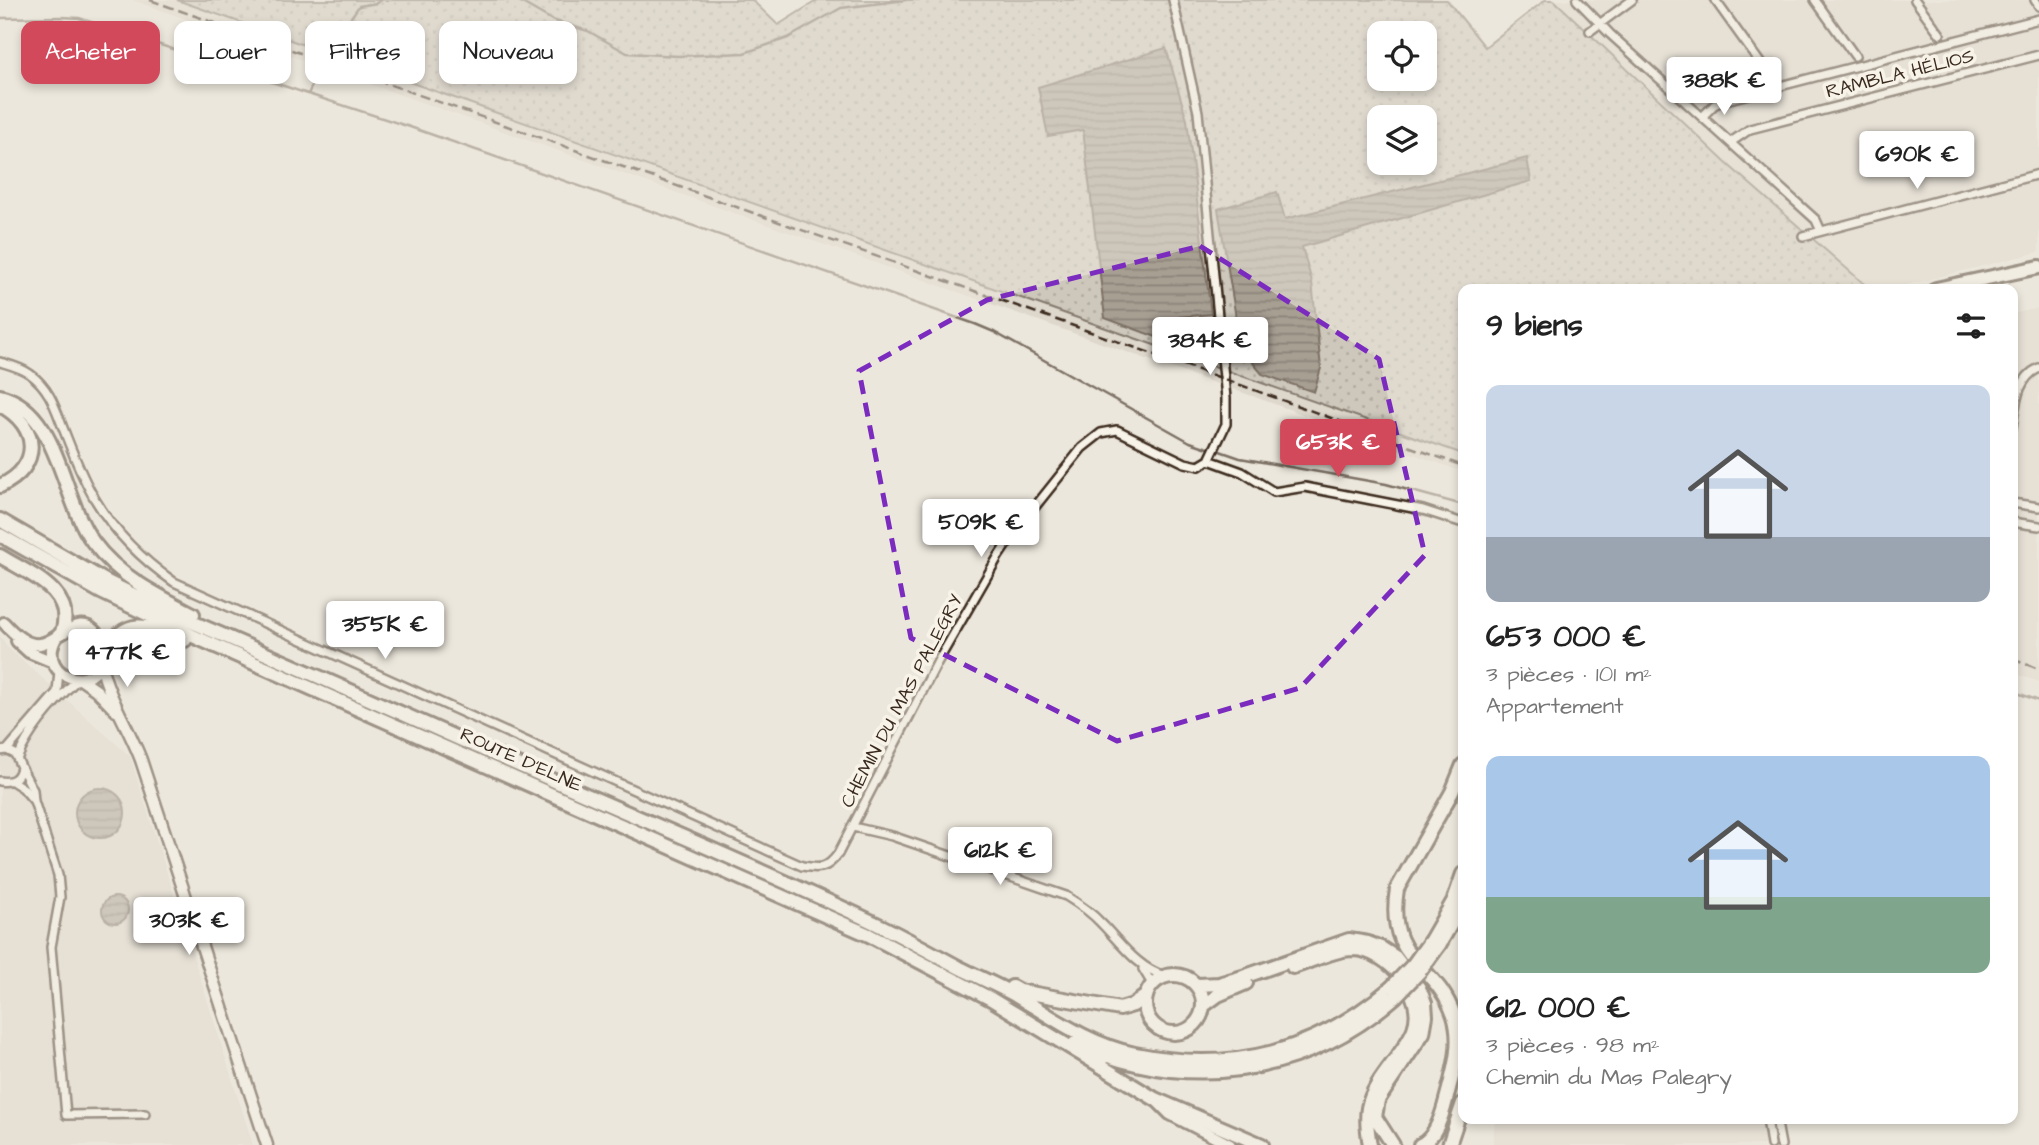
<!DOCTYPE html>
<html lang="fr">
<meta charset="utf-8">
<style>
body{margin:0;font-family:"Architects Daughter",sans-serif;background:#f2f2f2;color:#222;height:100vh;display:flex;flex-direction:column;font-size:26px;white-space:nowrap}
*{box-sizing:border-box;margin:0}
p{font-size:23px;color:#767676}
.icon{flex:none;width:38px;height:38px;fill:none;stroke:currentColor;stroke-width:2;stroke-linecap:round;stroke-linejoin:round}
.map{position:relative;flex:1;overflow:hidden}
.panel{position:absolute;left:1458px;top:284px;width:560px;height:840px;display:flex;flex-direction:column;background:#fff;border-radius:14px;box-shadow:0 4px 10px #0003}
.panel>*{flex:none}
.top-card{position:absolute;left:21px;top:21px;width:665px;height:63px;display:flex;gap:14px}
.buttons{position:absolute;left:1367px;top:21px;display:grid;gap:14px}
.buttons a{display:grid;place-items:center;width:70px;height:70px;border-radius:14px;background:#fff;box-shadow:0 4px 10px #0003;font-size:35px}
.price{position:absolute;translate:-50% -60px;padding:0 16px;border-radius:7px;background:#fff;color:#222;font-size:23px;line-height:46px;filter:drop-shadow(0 2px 4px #0008)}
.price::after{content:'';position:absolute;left:50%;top:42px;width:21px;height:16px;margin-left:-10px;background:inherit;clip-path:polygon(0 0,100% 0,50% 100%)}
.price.active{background:#d1495b;color:#fff}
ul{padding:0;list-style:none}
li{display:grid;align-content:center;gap:14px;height:371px;padding:0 28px}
li span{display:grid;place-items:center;height:217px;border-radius:14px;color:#555}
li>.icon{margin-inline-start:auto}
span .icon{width:126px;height:126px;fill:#fffc;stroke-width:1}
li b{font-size:30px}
h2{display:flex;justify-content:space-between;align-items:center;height:84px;padding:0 28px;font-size:30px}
.chip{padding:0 24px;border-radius:14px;background:#fff;box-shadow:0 4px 10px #0003;font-size:24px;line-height:63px}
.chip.active{background:#d1495b;color:#fff}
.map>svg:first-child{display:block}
</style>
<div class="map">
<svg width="2039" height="1145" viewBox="0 0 2039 1145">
<defs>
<pattern id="grass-dots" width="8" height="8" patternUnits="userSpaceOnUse" patternTransform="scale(1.75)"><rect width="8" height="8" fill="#cec8bc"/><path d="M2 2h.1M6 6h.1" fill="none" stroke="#b2aca1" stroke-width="1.8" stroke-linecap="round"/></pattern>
<pattern id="water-rules" width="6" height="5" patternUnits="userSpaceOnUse" patternTransform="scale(1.75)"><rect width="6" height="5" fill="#a89f93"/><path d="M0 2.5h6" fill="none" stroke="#8a8277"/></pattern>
</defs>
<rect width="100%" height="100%" fill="#ece7dc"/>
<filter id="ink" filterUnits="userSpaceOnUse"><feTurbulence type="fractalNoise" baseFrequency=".0143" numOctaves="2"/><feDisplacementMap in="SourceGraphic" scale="14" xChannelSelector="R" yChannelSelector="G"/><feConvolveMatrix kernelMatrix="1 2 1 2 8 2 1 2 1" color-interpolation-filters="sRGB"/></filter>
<g filter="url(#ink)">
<path fill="#ddd7cc" d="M132,0H177L1218,366L1220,385Z
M1554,0H2039V252L1890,289H1870L1725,162Z
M2039,308V682L2013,673L2012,314Z
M1229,370L1463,454V472L1230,388Z
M0,635L6,646L130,756L253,1145H0Z
M1495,1118H1779L1784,1145H1493Z"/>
<path fill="url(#grass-dots)" stroke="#84796d" stroke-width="2" fill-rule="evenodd" d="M177,0H752L778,25L818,0H1447L1485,47L1545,0H1554L1725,162L1870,289H1463V454ZM1379,33H1424V79H1379ZM1379,117H1424V163H1379Z"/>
<path fill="url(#water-rules)" stroke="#7c7064" stroke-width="2" d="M1166,48L1187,120L1211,314L1179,317L1178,345L1105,318L1083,130L1048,136L1038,87Z
M1527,158L1531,181L1302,247L1312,282L1321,368L1314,392L1262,374L1241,348L1218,209L1277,192L1285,219Z
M75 813a25 25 0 1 1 50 0a25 25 0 1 1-50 0Z
M102 910a13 13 0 1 1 26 0a13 13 0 1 1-26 0Z"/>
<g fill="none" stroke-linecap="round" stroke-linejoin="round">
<path stroke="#7c7064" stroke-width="2.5" d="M517,0L552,20L588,31L627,53L678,56L744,53L788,38L841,8L906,0
M0,18L62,17L79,18L308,94L321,68
M329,48L359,6L377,3L381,0
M308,94L410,127L975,324L994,332L1190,442L1211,449
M1217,450L1240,458L1386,484L1463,505
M2012,691L2039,701"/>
<defs>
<path id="minor" d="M1577,0L1610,34L1806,211L1816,220L1821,231
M1715,0L1771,78
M1815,0L1855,56
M1915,0L1940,34
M2035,0L2039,6
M1590,31L1632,0
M1702,117L1714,105L1722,101L2039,19
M1731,142L1750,129L2039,55
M1803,236L2039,174
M0,362C10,365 22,368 30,374C51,389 56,411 65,433C74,456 83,480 96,501C115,533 144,561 174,582L802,866C820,869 827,869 838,854L937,663L998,557L1014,533L1082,448L1101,433L1117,430L1185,463L1199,466L1209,460L1226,424V398L1198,112L1173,0
M2012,428C2016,405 2016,379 2039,368
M1209,460L1242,472L1274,492L1305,487L1423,510L1463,523
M2012,503L2039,507
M2012,522L2039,526
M7,750L57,692L59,671
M0,751L7,750L15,754L21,767C19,779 11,783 0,781
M18,757C30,728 55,701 78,679
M21,767L33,790L34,801L58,875L60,897L51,947L66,1115L145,1114
M12,781L23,788L34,801
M853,827L892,836L1066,896C1079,904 1091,912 1101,923C1120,942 1138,969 1165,976
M1143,969L1152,984
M1767,1118L1771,1145
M1776,1118L1781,1145"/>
<path id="tertiary" d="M101,664C108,697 129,728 141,760L267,1145
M80,679L96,690L116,711"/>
<path id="secondary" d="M4,623C13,633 26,646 40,644C59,642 82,606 101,640C104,646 105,654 103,661C89,697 33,672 58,635
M17,641L29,652L53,662
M1157,1101L1170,1114L1230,1145"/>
<path id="primary" d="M1936,289L2039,267
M1293,967C1312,961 1335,949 1354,949C1388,950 1427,996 1414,1029C1403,1057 1374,1078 1368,1108C1366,1119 1368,1134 1370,1145
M1145 1004a29 29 0 1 1 58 0a29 29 0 1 1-58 0Z
M1197,985L1219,984L1243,977L1349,940L1368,943L1381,948L1395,957L1419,988L1425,1003L1426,1016L1423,1033L1378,1100L1375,1117L1393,1145
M1203,1006L1218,995L1246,983
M1420,1145C1435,1139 1442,1116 1446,1100C1453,1073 1463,1044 1454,1016C1436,961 1385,964 1397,889L1452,792L1463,765
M1449,1145L1463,1103"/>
<path id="trunk" d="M0,396C60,411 61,499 93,542C118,576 156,595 193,614
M0,405C40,426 42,467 0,486
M0,520L107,582L166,611C301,668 434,728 568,787C673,833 779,877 883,927C909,940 934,954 960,968C978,977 997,985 1015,995C1053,1018 1090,1045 1135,1054C1234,1074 1316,1052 1392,987
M0,535L101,592L193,636L869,935L991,999L1155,1099L1262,1145
M0,556C29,574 76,591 62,632
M104,652C128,614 149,626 185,640
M1431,940L1454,900L1463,874
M1439,945L1463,903
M1012,987L1019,991L1120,1009L1133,1005L1146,996
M1075,1043C1185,1093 1304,1077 1395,997"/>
</defs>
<use href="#minor" stroke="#3b2a1e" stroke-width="12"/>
<use href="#tertiary" stroke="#3b2a1e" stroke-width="15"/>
<use href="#secondary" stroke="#3b2a1e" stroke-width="16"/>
<use href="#primary" stroke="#3b2a1e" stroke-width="18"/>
<use href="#trunk" stroke="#3b2a1e" stroke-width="18"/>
<use href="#minor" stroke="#f7f3e8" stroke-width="7"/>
<use href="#tertiary" stroke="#f7f3e8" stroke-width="10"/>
<use href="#secondary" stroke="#f7f3e8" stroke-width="10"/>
<use href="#primary" stroke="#f7f3e8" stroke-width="12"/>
<use href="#trunk" stroke="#f7f3e8" stroke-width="12"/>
<path stroke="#3b2a1e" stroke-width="2.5" stroke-dasharray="10 5" stroke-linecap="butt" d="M150,0L1224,379L1463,466
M2012,659L2039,669"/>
<defs>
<path id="trunk-bridge" d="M1392,987L1413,965L1431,940
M1395,997L1420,971L1439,945"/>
</defs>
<use href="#trunk-bridge" stroke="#3b2a1e" stroke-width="18" stroke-linecap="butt"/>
<use href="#trunk-bridge" stroke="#f7f3e8" stroke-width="12"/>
</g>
</g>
<path d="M0 0H2039V1145H0ZM1200,246L1379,359L1425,555L1300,688L1117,741L911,638L859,371L987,300Z" fill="#ece7dc" fill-opacity=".55" fill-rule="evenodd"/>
<path fill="none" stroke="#7b2cbf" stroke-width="5" stroke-dasharray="14 9" stroke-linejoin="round" d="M1200,246L1379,359L1425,555L1300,688L1117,741L911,638L859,371L987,300Z"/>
<g text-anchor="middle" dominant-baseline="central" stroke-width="7" stroke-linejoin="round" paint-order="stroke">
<g font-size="19" fill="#3b2a1e" stroke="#f7f3e8">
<text transform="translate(1900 74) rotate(-14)">RAMBLA HÉLIOS</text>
<text transform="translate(902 701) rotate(-62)">CHEMIN DU MAS PALEGRY</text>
<text transform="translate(521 760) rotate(24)">ROUTE D'ELNE</text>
</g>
</g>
</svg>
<div class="buttons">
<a><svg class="icon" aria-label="locate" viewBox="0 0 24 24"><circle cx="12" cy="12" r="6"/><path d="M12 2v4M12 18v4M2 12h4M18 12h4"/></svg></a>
<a><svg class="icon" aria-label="layers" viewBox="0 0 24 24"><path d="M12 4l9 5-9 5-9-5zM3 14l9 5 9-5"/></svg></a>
</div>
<b class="price" style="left:1724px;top:117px">388K €</b>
<b class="price" style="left:1917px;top:191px">690K €</b>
<b class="price" style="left:1210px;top:377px">384K €</b>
<b class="price active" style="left:1338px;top:479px">653K €</b>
<b class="price" style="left:981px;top:559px">509K €</b>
<b class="price" style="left:385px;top:661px">355K €</b>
<b class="price" style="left:127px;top:689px">477K €</b>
<b class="price" style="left:1000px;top:887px">612K €</b>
<b class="price" style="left:189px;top:957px">303K €</b>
<div class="top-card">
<a class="chip active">Acheter</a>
<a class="chip">Louer</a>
<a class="chip">Filtres</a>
<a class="chip">Nouveau</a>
</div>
<section class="panel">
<h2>9 biens<svg class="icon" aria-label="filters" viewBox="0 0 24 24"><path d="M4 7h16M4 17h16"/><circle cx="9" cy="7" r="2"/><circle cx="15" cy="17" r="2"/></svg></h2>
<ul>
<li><span style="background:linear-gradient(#c9d6e8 70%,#9aa5b1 0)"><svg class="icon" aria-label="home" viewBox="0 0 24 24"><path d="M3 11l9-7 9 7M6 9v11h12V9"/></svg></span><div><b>653 000 €</b><p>3 pièces · 101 m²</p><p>Appartement</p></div></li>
<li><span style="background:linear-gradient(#a9c7e8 65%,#7fa58c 0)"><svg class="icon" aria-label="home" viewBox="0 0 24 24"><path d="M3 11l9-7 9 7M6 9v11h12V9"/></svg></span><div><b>612 000 €</b><p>3 pièces · 98 m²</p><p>Chemin du Mas Palegry</p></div></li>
</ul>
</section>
</div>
